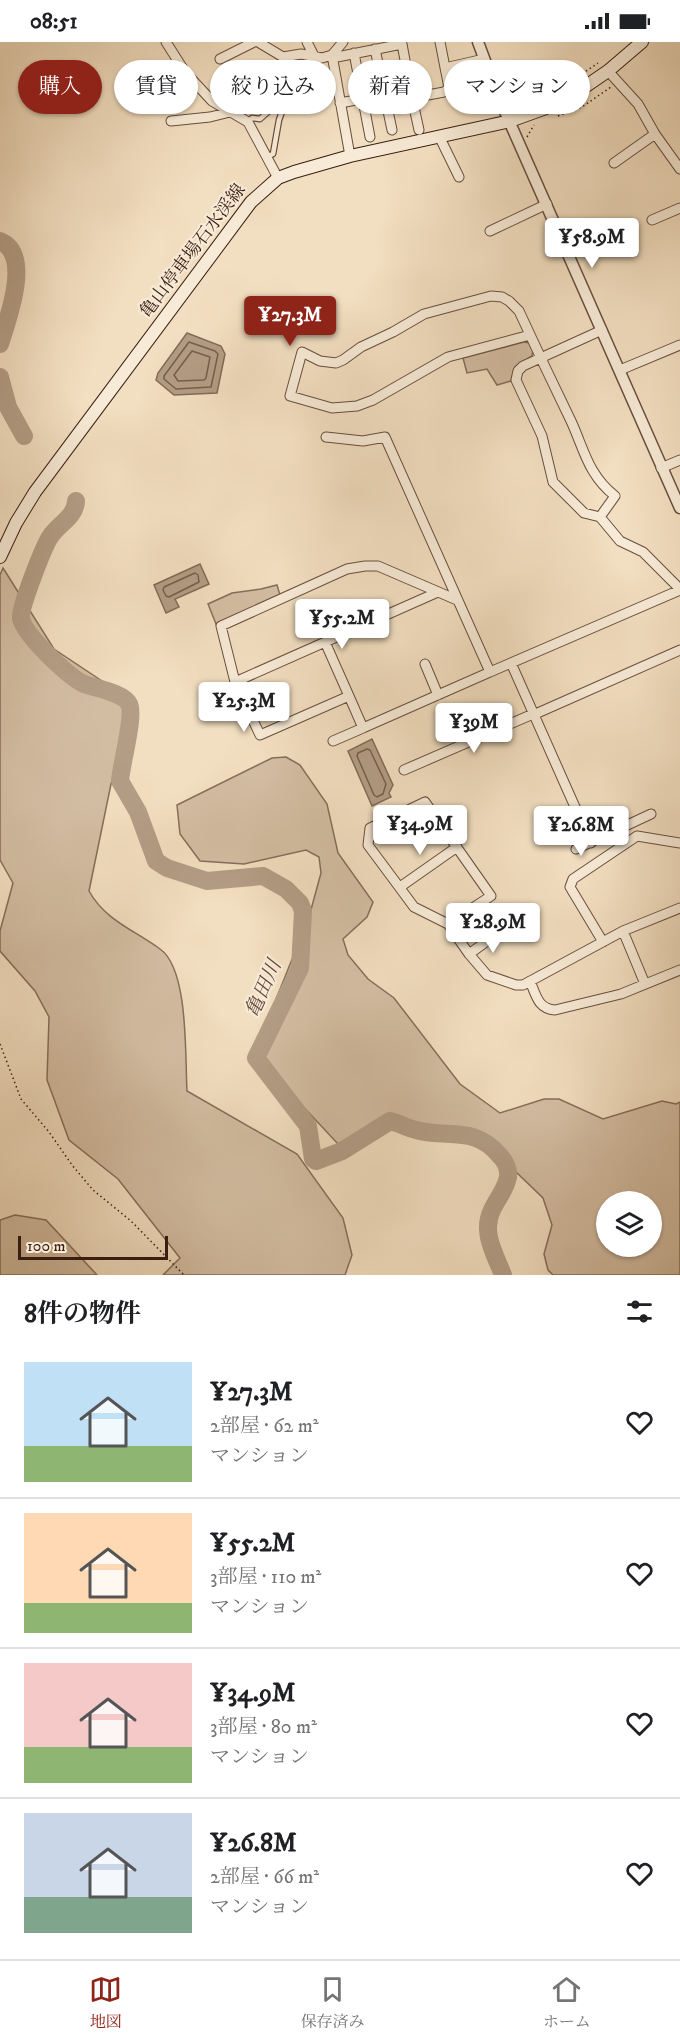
<!DOCTYPE html>
<html lang="ja">
<meta charset="utf-8">
<style>
body{margin:0;font-family:"IM FELL DW Pica","Noto Serif JP",serif;background:#f6f6f6;color:#202124;height:100vh;display:flex;flex-direction:column;font-size:22px;white-space:nowrap}
*{box-sizing:border-box;margin:0}
p{font-size:20px;color:#757577}
.icon{flex:none;width:33px;height:33px;fill:none;stroke:currentColor;stroke-width:2;stroke-linecap:round;stroke-linejoin:round}
.map{position:relative;height:1233px;overflow:hidden}
.panel{display:flex;flex-direction:column;background:#fff;flex:1}
.panel>*{flex:none}
.hud{position:absolute;left:18px;top:18px;width:645px;height:54px;display:flex;gap:12px}
.buttons{position:absolute;left:596px;top:1149px;display:grid;gap:12px}
.buttons a{display:grid;place-items:center;width:66px;height:66px;border-radius:50%;background:#fff;box-shadow:0 2px 4px #0004;font-size:30px}
.scale{position:absolute;left:18px;bottom:15px;width:150px;box-sizing:border-box;padding-left:6px;border:3px solid #3a1e12;border-top:0;font-size:16px;line-height:21px;white-space:nowrap;color:#3a1e12;-webkit-text-stroke:4px #f7ead6;paint-order:stroke}
.price{position:absolute;translate:-50% -51px;padding:0 14px;border-radius:6px;background:#fff;color:#222;font-size:20px;line-height:39px;filter:drop-shadow(0 2px 3px #0008)}
.price::after{content:'';position:absolute;left:50%;top:36px;width:18px;height:14px;margin-left:-9px;background:inherit;clip-path:polygon(0 0,100% 0,50% 100%)}
.price.active{background:#8f2418;color:#fff}
ul{padding:0;list-style:none}
li{display:flex;align-items:center;gap:18px;height:150px;padding:0 24px}
li+li{border-top:2px solid #e0e0e0}
li span{display:grid;place-items:center;flex:none;width:168px;height:120px;border-radius:0px;color:#555}
li>.icon{margin-inline-start:auto}
span .icon{width:72px;height:72px;fill:#fffc;stroke-width:1}
li b{font-size:26px}
h2{display:flex;justify-content:space-between;align-items:center;height:72px;padding:0 24px;font-size:26px}
.pill{padding:0 21px;border-radius:27px;background:#fff;box-shadow:0 2px 4px #0004;font-size:21px;line-height:54px}
.pill.active{background:#8f2418;color:#fff}
.status{display:flex;justify-content:space-between;align-items:center;height:42px;padding:0 30px;background:#fff;direction:ltr}
.status svg{height:16px;fill:currentColor}
.dock{display:flex;justify-content:space-around;align-items:center;height:84px;border-top:2px solid #e0e0e0;background:#fff;font-size:16px;color:#757577}
.dock a{display:grid;justify-items:center;gap:3px}
.dock .active{color:#8f2418}
.map>svg:first-child{display:block}
</style>
<div class="status"><b>08:51</b><svg viewBox="0 0 49 12"><path d="M0 12V9h3v3zM5 12V6h3v6zM10 12V3h3v9zM15 12V0h3v12zM26 1h20v11H26zM47 4h2v5h-2z"/></svg></div>
<div class="map">
<svg width="680" height="1233" viewBox="0 0 680 1233">
<rect width="100%" height="100%" fill="#f2dec0"/>
<filter id="stains"><feTurbulence type="fractalNoise" baseFrequency=".00333" numOctaves="4"/><feColorMatrix values="0 0 0 0 .2 0 0 0 0 .09 0 0 0 0 .02 0 0 0 .5 -.17"/></filter>
<radialGradient id="worn" r=".72"><stop offset=".6" stop-color="#630" stop-opacity="0"/><stop offset="1" stop-color="#630" stop-opacity=".3"/></radialGradient>
<path fill="#d3bda2" stroke="#866e5a" stroke-width="1.5" fill-rule="evenodd" d="M524,300L529,301L533,309L532,314L515,325L511,339L497,343L487,327L467,331L463,316Z
M3,526L54,607L108,643L128,667L132,682L111,742L89,849C105,878 134,888 160,907C189,927 185,1015 187,1049L297,1112L343,1176L352,1213L345,1233H163L180,1216L118,1137L69,1098L47,1038L49,975L35,949L0,909V889L13,841L0,818V533Z
M277,543L280,553L216,582L208,562L232,551L261,547Z
M286,715L300,723L327,762L338,811L373,860L367,875L343,897L348,913L368,937L394,956L460,1042L500,1071L544,1057H559L603,1077L662,1059L676,1062L680,1060V1233H553L548,1228L544,1212L552,1183L543,1156L489,1104L397,1083L338,1102L254,1012L309,875L321,831L319,815L306,808L244,822L200,819L180,792L177,763L272,716ZM606,1160H651V1204H606Z
M15,1173L46,1178L97,1233H0V1178Z"/>
<path fill="#b39d85" stroke="#836a57" stroke-width="1.5" d="M187,291L221,304L225,312L217,351L174,353L156,338L158,331Z
M200,522L209,542L175,557L179,565L166,571L154,543Z
M372,697L393,743L389,751L391,755L372,764L348,709Z"/>
<g fill="none" stroke-linecap="round" stroke-linejoin="round">
<path stroke="#765e4c" stroke-width="1.5" d="M189,300L215,309L218,312L211,345L176,347L164,337V334Z
M192,309L210,315L206,336L204,338L178,339L174,333Z
M195,531L198,533L199,540L169,555L166,554L163,548L164,545Z
M367,707L370,708L386,742L383,752L377,755L374,753L357,714L358,711Z"/>
<path stroke="#b39d85" stroke-width="18" d="M0,199C33,212 7,279 0,302
M0,335L8,365L24,394
M76,459C75,476 59,481 50,495C44,504 19,567 21,576C24,593 69,635 84,642C95,646 124,651 129,662C135,673 121,723 120,739L138,770L156,819L167,826L207,839L263,834L286,847L300,861L303,869L300,926L256,1016L308,1084L313,1117L316,1119L342,1109L390,1079C399,1081 407,1086 416,1088C448,1097 475,1083 500,1114C505,1119 509,1127 508,1135C506,1147 497,1157 492,1168C481,1190 495,1212 503,1233"/>
<defs>
<path id="service" d="M248,80L252,76L260,77L288,52L321,17
M266,115L273,112L279,78L288,53"/>
<path id="minor" d="M166,0L185,30L212,59L248,80L278,136
M258,0L283,15L301,12L322,16L332,13
M307,0L314,14
M343,0L332,13L350,114
M375,7L392,88
M354,11L370,95
M332,16L402,2L412,56L444,50L449,46L440,0
M220,17L254,0
M445,26L484,17
M608,29L638,62L655,92L680,127
M412,56L419,88
M340,61L410,48
M171,79L210,75L230,70
M439,94L459,135
M614,121L655,92
M652,178L680,166
M490,189L547,162
M530,293L448,315L373,358L357,364L332,366L290,354L302,310L320,319L336,321L343,318L361,305L393,290L424,272L491,254L502,255L509,259L519,269C536,306 553,342 571,379C584,407 588,433 615,454L600,475L620,499L643,510L680,547
M620,328L680,303
M326,395L363,399L385,395L490,630L363,686L349,654L260,693L235,640L221,584L347,527L365,524H378L457,558
M661,426L680,418
M600,475L584,471L553,440L542,394L516,338L518,329L523,324L602,288
M325,600L349,654
M511,621L591,801
M425,622L438,653
M490,630L680,548
M235,640L438,550
M533,673L680,608
M333,699L363,686
M404,728L533,672
M576,807L651,772
M400,845L457,805
M448,882L491,854L425,760L370,786L368,803L414,865L448,882L469,912L487,933L516,943H523L623,889L680,866
M623,889L645,942
M603,900L570,845L573,837L637,794L680,801
M469,912L501,889
M530,939C536,953 538,967 555,968L621,952L680,928"/>
<path id="tertiary" d="M478,0L499,56L680,466"/>
<path id="secondary" d="M0,515L16,481L35,450L251,160L278,136L294,130L350,114L510,79L546,66L570,55L608,29L642,0"/>
</defs>
<use href="#service" stroke="#684e3e" stroke-width="7"/>
<use href="#minor" stroke="#684e3e" stroke-width="11"/>
<use href="#tertiary" stroke="#684e3e" stroke-width="13"/>
<use href="#secondary" stroke="#3a1e12" stroke-width="14"/>
<path stroke="#3a1e12" stroke-width="1.5" stroke-dasharray="1.5 3" stroke-linecap="butt" d="M560,47L598,21
M513,56L523,62
M558,74L582,65L611,45
M527,95L534,83
M0,1002L21,1057L49,1090L72,1123L93,1148L131,1179L184,1233"/>
<use href="#service" stroke="#f7ead6" stroke-width="4.5"/>
<use href="#minor" stroke="#f7ead6" stroke-width="9"/>
<use href="#tertiary" stroke="#f7ead6" stroke-width="10"/>
<use href="#secondary" stroke="#f7ead6" stroke-width="12"/>
</g>
<g text-anchor="middle" dominant-baseline="central" stroke-width="4.5" stroke-linejoin="round" paint-order="stroke">
<g font-size="18" fill="#3a1e12" stroke="#f7ead6">
<text transform="translate(193 209) rotate(-53)">亀山停車場石水渓線</text>
</g>
<g font-size="20" font-style="italic" fill="#644a3a" stroke="#f7ead6">
<text transform="translate(264 947) rotate(-66)">亀田川</text>
</g>
</g>
<rect width="100%" height="100%" filter="url(#stains)"/>
<rect width="100%" height="100%" fill="url(#worn)"/>
</svg>
<div class="buttons">
<a><svg class="icon" aria-label="layers" viewBox="0 0 24 24"><path d="M12 4l9 5-9 5-9-5zM3 14l9 5 9-5"/></svg></a>
</div>
<div class="scale">100 m</div>
<b class="price" style="left:592px;top:227px">¥58.9M</b>
<b class="price active" style="left:290px;top:305px">¥27.3M</b>
<b class="price" style="left:342px;top:608px">¥55.2M</b>
<b class="price" style="left:244px;top:691px">¥25.3M</b>
<b class="price" style="left:474px;top:712px">¥39M</b>
<b class="price" style="left:420px;top:814px">¥34.9M</b>
<b class="price" style="left:581px;top:815px">¥26.8M</b>
<b class="price" style="left:493px;top:912px">¥28.9M</b>
<div class="hud">
<a class="pill active">購入</a>
<a class="pill">賃貸</a>
<a class="pill">絞り込み</a>
<a class="pill">新着</a>
<a class="pill">マンション</a>
</div>
</div>
<section class="panel">
<h2>8件の物件<svg class="icon" aria-label="filters" viewBox="0 0 24 24"><path d="M4 7h16M4 17h16"/><circle cx="9" cy="7" r="2"/><circle cx="15" cy="17" r="2"/></svg></h2>
<ul>
<li><span style="background:linear-gradient(#bfe0f5 70%,#8fb573 0)"><svg class="icon" aria-label="home" viewBox="0 0 24 24"><path d="M3 11l9-7 9 7M6 9v11h12V9"/></svg></span><div><b>¥27.3M</b><p>2部屋 · 62 m²</p><p>マンション</p></div><svg class="icon" aria-label="heart" viewBox="0 0 24 24"><path d="M12 20l-8-8c-3-5 5-10 8-4 3-6 11-1 8 4z"/></svg></li>
<li><span style="background:linear-gradient(#ffd9b3 75%,#8fb573 0)"><svg class="icon" aria-label="home" viewBox="0 0 24 24"><path d="M3 11l9-7 9 7M6 9v11h12V9"/></svg></span><div><b>¥55.2M</b><p>3部屋 · 110 m²</p><p>マンション</p></div><svg class="icon" aria-label="heart" viewBox="0 0 24 24"><path d="M12 20l-8-8c-3-5 5-10 8-4 3-6 11-1 8 4z"/></svg></li>
<li><span style="background:linear-gradient(#f6c9c9 70%,#8fb573 0)"><svg class="icon" aria-label="home" viewBox="0 0 24 24"><path d="M3 11l9-7 9 7M6 9v11h12V9"/></svg></span><div><b>¥34.9M</b><p>3部屋 · 80 m²</p><p>マンション</p></div><svg class="icon" aria-label="heart" viewBox="0 0 24 24"><path d="M12 20l-8-8c-3-5 5-10 8-4 3-6 11-1 8 4z"/></svg></li>
<li><span style="background:linear-gradient(#c9d6e8 70%,#7fa58c 0)"><svg class="icon" aria-label="home" viewBox="0 0 24 24"><path d="M3 11l9-7 9 7M6 9v11h12V9"/></svg></span><div><b>¥26.8M</b><p>2部屋 · 66 m²</p><p>マンション</p></div><svg class="icon" aria-label="heart" viewBox="0 0 24 24"><path d="M12 20l-8-8c-3-5 5-10 8-4 3-6 11-1 8 4z"/></svg></li>
</ul>
</section>
<nav class="dock">
<a class="active"><svg class="icon" aria-label="map" viewBox="0 0 24 24"><path d="M3 6l6-2 6 2 6-2v14l-6 2-6-2-6 2zM9 4v14M15 6v14"/></svg>地図</a>
<a><svg class="icon" aria-label="saved" viewBox="0 0 24 24"><path d="M7 4h10v16l-5-4-5 4z"/></svg>保存済み</a>
<a><svg class="icon" aria-label="home" viewBox="0 0 24 24"><path d="M3 11l9-7 9 7M6 9v11h12V9"/></svg>ホーム</a>
</nav>
